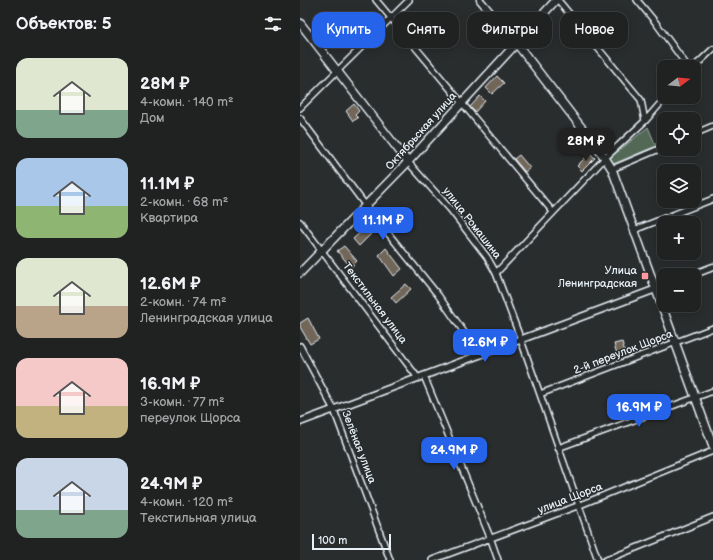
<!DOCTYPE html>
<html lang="ru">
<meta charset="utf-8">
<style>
body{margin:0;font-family:"Balsamiq Sans",sans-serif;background:#282a2a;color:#f1f3f6;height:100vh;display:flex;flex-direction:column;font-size:15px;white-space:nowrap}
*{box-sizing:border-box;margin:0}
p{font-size:13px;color:#a2a4a5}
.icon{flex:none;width:22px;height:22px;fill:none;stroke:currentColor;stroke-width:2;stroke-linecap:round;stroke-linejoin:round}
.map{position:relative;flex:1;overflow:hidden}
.details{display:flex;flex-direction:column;background:#202222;width:300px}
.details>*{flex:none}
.hud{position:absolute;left:12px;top:12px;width:341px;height:36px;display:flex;gap:8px}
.needle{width:26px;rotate:74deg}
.fabs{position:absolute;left:357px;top:60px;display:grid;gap:8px}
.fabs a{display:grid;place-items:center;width:44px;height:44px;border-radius:8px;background:#202222;box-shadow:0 2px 10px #0003,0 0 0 1px #3d3f40;font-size:20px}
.scale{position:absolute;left:12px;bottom:10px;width:79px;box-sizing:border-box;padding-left:4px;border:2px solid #e8f1f8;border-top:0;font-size:11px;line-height:14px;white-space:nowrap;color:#e8f1f8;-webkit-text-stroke:3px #2a2d2e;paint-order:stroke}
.price{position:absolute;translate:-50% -34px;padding:0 9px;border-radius:8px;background:#2563eb;color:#fff;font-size:13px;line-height:26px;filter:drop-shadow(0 1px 2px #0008)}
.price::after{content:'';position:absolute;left:50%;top:24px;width:12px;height:9px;margin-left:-6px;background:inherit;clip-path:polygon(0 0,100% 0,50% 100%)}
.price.current{background:#222;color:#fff}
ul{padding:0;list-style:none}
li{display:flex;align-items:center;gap:12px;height:100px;padding:0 16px}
li span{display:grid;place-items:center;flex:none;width:112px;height:80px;border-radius:12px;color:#555}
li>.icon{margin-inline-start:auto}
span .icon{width:48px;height:48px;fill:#fffc;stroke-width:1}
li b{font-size:17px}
h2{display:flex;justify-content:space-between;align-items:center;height:48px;padding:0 16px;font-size:17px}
.tag{padding:0 14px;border-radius:12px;background:#202222;box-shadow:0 2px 10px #0003,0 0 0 1px #3d3f40;font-size:14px;line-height:36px}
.tag.current{background:#2563eb;color:#fff}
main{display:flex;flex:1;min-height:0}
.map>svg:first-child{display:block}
</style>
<main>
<section class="details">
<h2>Объектов: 5<svg class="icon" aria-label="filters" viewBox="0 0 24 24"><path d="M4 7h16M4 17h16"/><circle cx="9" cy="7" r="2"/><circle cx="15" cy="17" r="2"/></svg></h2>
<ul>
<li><span style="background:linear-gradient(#dfe7d0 65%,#7fa58c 0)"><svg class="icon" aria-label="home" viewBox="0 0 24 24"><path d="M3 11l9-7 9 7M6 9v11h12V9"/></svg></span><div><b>28M ₽</b><p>4-комн. · 140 m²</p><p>Дом</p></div></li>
<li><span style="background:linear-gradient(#a9c7e8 60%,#8fb573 0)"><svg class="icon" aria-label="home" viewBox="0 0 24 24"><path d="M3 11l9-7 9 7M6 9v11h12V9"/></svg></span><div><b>11.1M ₽</b><p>2-комн. · 68 m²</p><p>Квартира</p></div></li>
<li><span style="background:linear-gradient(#dfe7d0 60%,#b9a48a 0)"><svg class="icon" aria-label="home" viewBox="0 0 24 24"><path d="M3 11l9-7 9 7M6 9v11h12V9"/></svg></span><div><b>12.6M ₽</b><p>2-комн. · 74 m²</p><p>Ленинградская улица</p></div></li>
<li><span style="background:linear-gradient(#f6c9c9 60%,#c2b280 0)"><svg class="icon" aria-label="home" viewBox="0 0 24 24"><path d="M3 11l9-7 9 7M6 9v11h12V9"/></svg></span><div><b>16.9M ₽</b><p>3-комн. · 77 m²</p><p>переулок Щорса</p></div></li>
<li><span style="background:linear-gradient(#c9d6e8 65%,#7fa58c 0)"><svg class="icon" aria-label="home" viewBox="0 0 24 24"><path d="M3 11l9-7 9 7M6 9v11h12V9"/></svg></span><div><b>24.9M ₽</b><p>4-комн. · 120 m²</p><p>Текстильная улица</p></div></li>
</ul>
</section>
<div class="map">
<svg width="413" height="560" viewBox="0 0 413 560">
<rect width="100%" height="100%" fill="#2a2d2e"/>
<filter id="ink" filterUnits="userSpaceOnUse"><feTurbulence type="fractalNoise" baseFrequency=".025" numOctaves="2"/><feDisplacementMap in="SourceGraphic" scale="8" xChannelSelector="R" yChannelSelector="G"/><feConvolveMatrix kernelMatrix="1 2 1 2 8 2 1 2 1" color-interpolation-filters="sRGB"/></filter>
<g filter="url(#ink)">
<path fill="#526956" stroke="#9dada7" d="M348,127L356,146L313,164L310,158Z"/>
<path fill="#716658" stroke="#e8f1f8" d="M197,76L204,83L192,94L186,88Z
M180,96L185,101L175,112L170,107Z
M54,104L59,111L55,115L58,118L53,121L46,111Z
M290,153L295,158L282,171L277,166Z
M219,155L230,168L225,172L214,159Z
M66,227L71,234L59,246L53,239Z
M44,246L57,261L51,267L37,251Z
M86,248L102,269L94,276L79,255Z
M106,284L111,289L96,303L91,297Z
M8,318L19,339L10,344L0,327V323Z
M322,342L325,352L317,354L314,344Z"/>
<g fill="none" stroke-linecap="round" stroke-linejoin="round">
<defs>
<path id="minor" d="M76,0L253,212
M258,0L341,100L345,121
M337,0L356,23L388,67
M394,67L413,49
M0,108L109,0
M0,118L66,206L138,295L180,355
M394,134L413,126
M108,162L150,209L187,257L196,273L221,340L298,560
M312,169L364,147
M0,222L118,378
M334,230L413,199
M196,273L305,158L345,121L366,97
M0,346L34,410L90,560
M124,376L190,537L198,560
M240,394L413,328
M258,448L413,391
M132,560L280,505L413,451
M306,560L413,517"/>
<path id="tertiary" d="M180,0L217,44
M392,275L413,267
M0,422L364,286"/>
<path id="secondary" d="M0,23L108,162
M217,44L305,158L312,169L413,446
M0,273L108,162L256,0"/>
</defs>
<use href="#minor" stroke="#e8f1f8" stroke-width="8"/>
<use href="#tertiary" stroke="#e8f1f8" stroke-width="9"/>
<use href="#secondary" stroke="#e8f1f8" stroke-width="10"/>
<use href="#minor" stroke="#2a2d2e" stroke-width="5"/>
<use href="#tertiary" stroke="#2a2d2e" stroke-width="6"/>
<use href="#secondary" stroke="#2a2d2e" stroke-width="7"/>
</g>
</g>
<rect fill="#ff9aa2" stroke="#2a2d2e" stroke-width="1.5" x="341" y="272" width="8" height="8" rx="2"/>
<g text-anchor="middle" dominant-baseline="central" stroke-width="3" stroke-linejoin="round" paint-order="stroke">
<g font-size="11" fill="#e8f1f8" stroke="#2a2d2e">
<text transform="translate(121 131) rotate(-48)">Октябрьская улица</text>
<text transform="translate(172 223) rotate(52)">улица Ромашина</text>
<text transform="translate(75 303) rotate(53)">Текстильная улица</text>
<text transform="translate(323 352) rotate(-21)">2-й переулок Щорса</text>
<text transform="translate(59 447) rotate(69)">Зелёная улица</text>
<text transform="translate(270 498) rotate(-21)">улица Щорса</text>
</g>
<g font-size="11" fill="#e8f1f8" stroke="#2a2d2e" text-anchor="end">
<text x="337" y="270">Улица<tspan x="337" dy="13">Ленинградская</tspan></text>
</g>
</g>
</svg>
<div class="fabs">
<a><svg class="needle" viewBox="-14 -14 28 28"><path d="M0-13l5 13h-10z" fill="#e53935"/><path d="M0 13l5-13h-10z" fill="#a2a4a5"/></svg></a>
<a><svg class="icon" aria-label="locate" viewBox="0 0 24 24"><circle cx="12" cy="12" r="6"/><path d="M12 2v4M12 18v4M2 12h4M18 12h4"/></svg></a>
<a><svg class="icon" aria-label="layers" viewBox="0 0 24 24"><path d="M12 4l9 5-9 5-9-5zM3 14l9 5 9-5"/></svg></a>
<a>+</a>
<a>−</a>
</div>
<div class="scale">100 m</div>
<b class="price current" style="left:286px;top:162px">28M ₽</b>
<b class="price" style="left:83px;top:241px">11.1M ₽</b>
<b class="price" style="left:185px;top:363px">12.6M ₽</b>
<b class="price" style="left:339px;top:428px">16.9M ₽</b>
<b class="price" style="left:154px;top:471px">24.9M ₽</b>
<div class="hud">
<a class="tag current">Купить</a>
<a class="tag">Снять</a>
<a class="tag">Фильтры</a>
<a class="tag">Новое</a>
</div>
</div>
</main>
